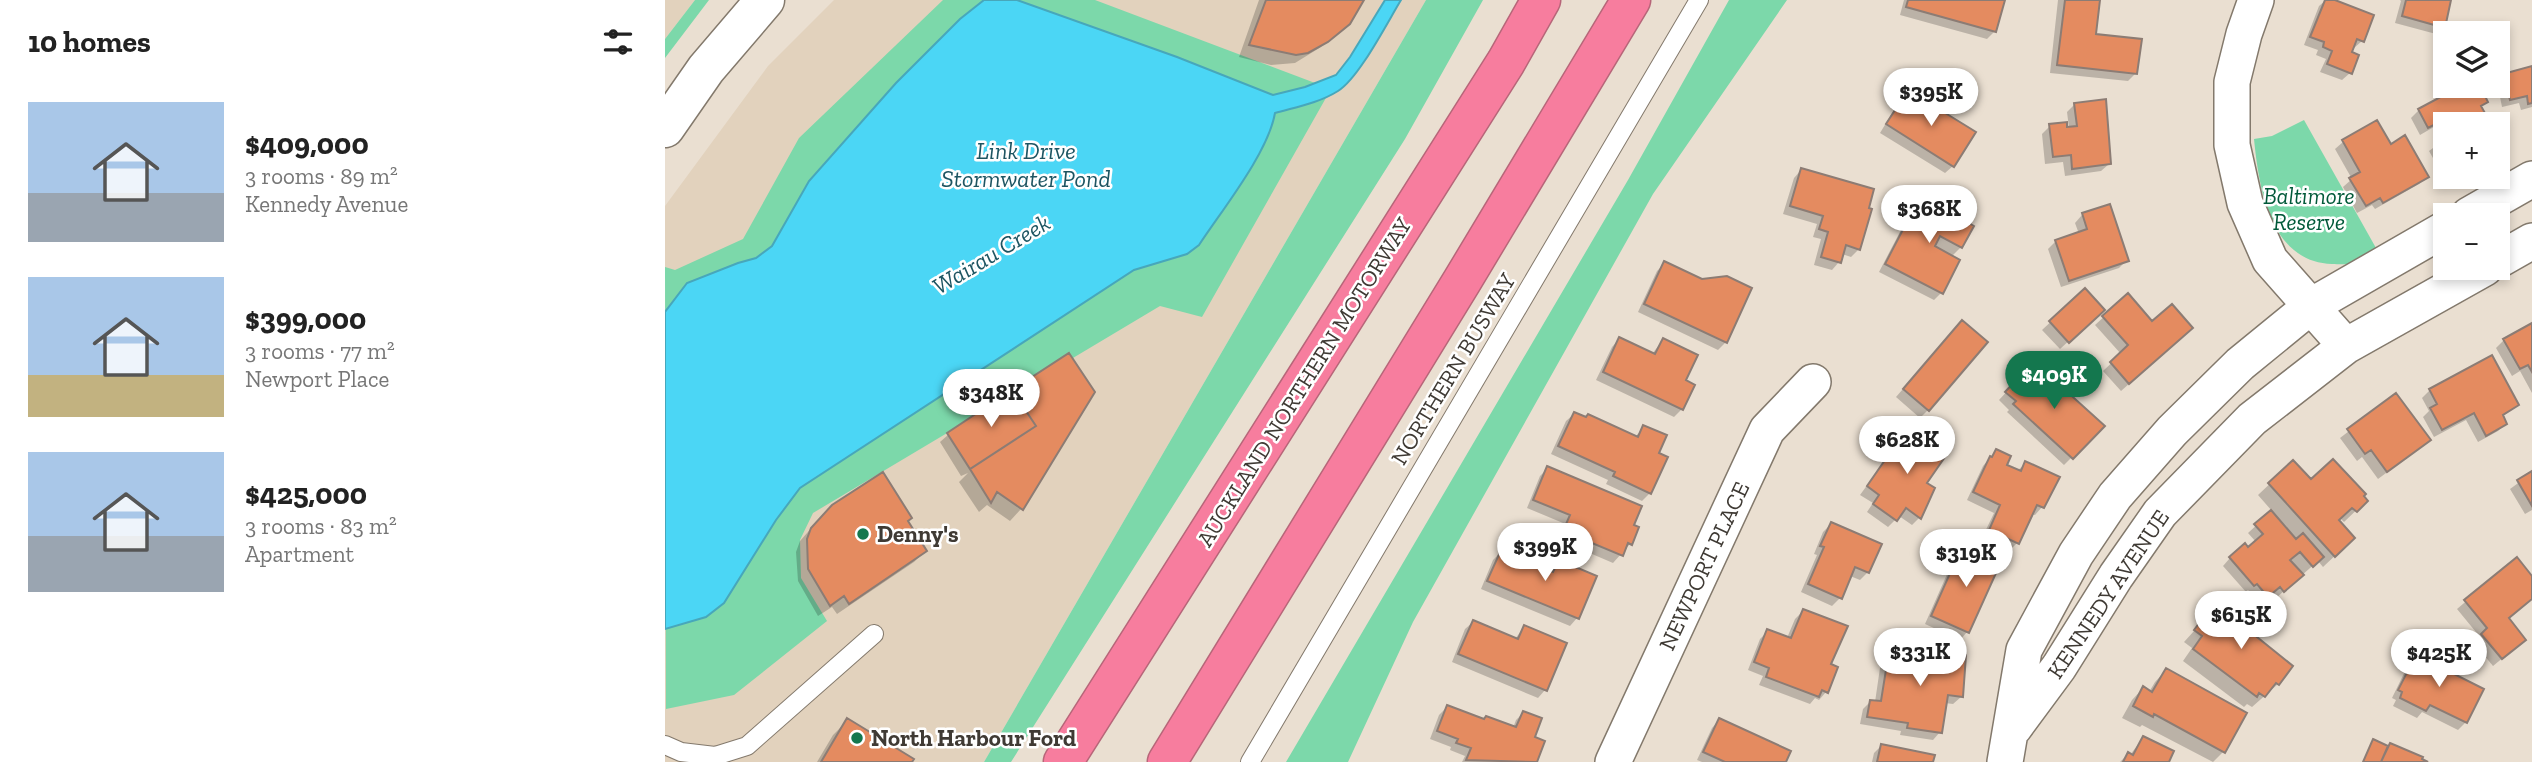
<!DOCTYPE html>
<meta charset="utf-8">
<style>
body{margin:0;font-family:"Zilla Slab",serif;background:#f6f6f6;color:#222;height:100vh;display:flex;flex-direction:column;font-size:26px;white-space:nowrap}
*{box-sizing:border-box;margin:0}
p{font-size:23px;color:#767676}
.icon{flex:none;width:38px;height:38px;fill:none;stroke:currentColor;stroke-width:2;stroke-linecap:round;stroke-linejoin:round}
.map{position:relative;flex:1;overflow:hidden}
.side{display:flex;flex-direction:column;background:#fff;width:665px}
.side>*{flex:none}
.buttons{position:absolute;left:1768px;top:21px;display:grid;gap:14px}
.buttons a{display:grid;place-items:center;width:77px;height:77px;border-radius:0px;background:#fff;box-shadow:0 4px 10px #0003;font-size:35px}
.price{position:absolute;translate:-50% -60px;padding:0 16px;border-radius:24px;background:#fff;color:#222;font-size:23px;line-height:46px;filter:drop-shadow(0 2px 4px #0008)}
.price::after{content:'';position:absolute;left:50%;top:42px;width:21px;height:16px;margin-left:-10px;background:inherit;clip-path:polygon(0 0,100% 0,50% 100%)}
.price.on{background:#14774e;color:#fff}
ul{padding:0;list-style:none}
li{display:flex;align-items:center;gap:21px;height:175px;padding:0 28px}
li span{display:grid;place-items:center;flex:none;width:196px;height:140px;border-radius:0px;color:#555}
li>.icon{margin-inline-start:auto}
span .icon{width:84px;height:84px;fill:#fffc;stroke-width:1}
li b{font-size:30px}
h2{display:flex;justify-content:space-between;align-items:center;height:84px;padding:0 28px;font-size:30px}
main{display:flex;flex:1;min-height:0}
.map>svg:first-child{display:block}
</style>
<main>
<section class="side">
<h2>10 homes<svg class="icon" aria-label="filters" viewBox="0 0 24 24"><path d="M4 7h16M4 17h16"/><circle cx="9" cy="7" r="2"/><circle cx="15" cy="17" r="2"/></svg></h2>
<ul>
<li><span style="background:linear-gradient(#a9c7e8 65%,#9aa5b1 0)"><svg class="icon" aria-label="home" viewBox="0 0 24 24"><path d="M3 11l9-7 9 7M6 9v11h12V9"/></svg></span><div><b>$409,000</b><p>3 rooms · 89 m²</p><p>Kennedy Avenue</p></div></li>
<li><span style="background:linear-gradient(#a9c7e8 70%,#c2b280 0)"><svg class="icon" aria-label="home" viewBox="0 0 24 24"><path d="M3 11l9-7 9 7M6 9v11h12V9"/></svg></span><div><b>$399,000</b><p>3 rooms · 77 m²</p><p>Newport Place</p></div></li>
<li><span style="background:linear-gradient(#a9c7e8 60%,#9aa5b1 0)"><svg class="icon" aria-label="home" viewBox="0 0 24 24"><path d="M3 11l9-7 9 7M6 9v11h12V9"/></svg></span><div><b>$425,000</b><p>3 rooms · 83 m²</p><p>Apartment</p></div></li>
</ul>
</section>
<div class="map">
<svg width="1867" height="762" viewBox="0 0 1867 762">
<rect width="100%" height="100%" fill="#eadfd1"/>
<path fill="#e2d2bd" d="M0,0H30L0,39Z
M169,0H761L319,762H0V206L103,66Z"/>
<path fill="#7cd8aa" d="M30,0H44L0,58V39Z
M278,0H430L666,89L537,317L495,306L148,513L135,540L136,578L162,621L69,695L1,709L0,267L10,270L78,239L134,138Z
M761,0H818L740,139L346,762H319Z
M1064,0H1122L988,194L748,622L683,762H621L963,180Z
M1639,120L1711,248C1704,253 1696,261 1688,263C1682,265 1673,264 1667,264C1605,262 1594,188 1589,139L1607,136Z"/>
<path fill="#4bd6f5" stroke="#47a7bb" stroke-width="2" d="M319,0H352L512,57L608,95L640,87L671,75L685,57L720,0H736C722,23 694,78 673,91C654,103 631,107 610,113C603,153 557,210 534,245L522,254L469,270L135,488L111,520L59,603L41,617L0,629V312L22,283L73,263L91,258L107,246L144,181L231,83L295,19Z"/>
<path fill="#0003" d="M697,0L656,47L630,63L606,65L574,57L594,0Z
M1239,0H1338L1330,31L1322,39L1235,15Z
M1393,0H1433L1429,35L1471,73L1463,81L1385,73Z
M1661,0H1665L1697,41L1689,48H1687L1685,73L1677,80L1655,72L1661,59L1651,55L1653,50L1639,45L1654,6Z
M1735,0H1784L1779,27L1771,34L1730,23L1736,1Z
M1867,68V107L1856,110L1854,103L1837,107L1832,82L1839,75Z
M1800,86H1802L1808,97L1821,102L1815,108L1824,124H1780V136L1774,124L1755,135L1746,118L1754,110Z
M1243,92L1288,166L1280,173L1215,133L1235,100Z
M1410,104L1444,164L1436,171L1400,176L1398,162L1380,164L1377,134L1385,126L1404,128L1402,112Z
M1712,122L1725,146L1762,177L1754,184L1710,209L1707,205L1692,213L1678,187L1687,179L1670,149L1678,142Z
M1780,139V172L1777,174L1764,151Z
M1136,170L1194,249L1186,257L1177,254L1174,262L1167,270L1149,265L1156,239L1148,237L1152,224L1118,214L1129,178Z
M1257,197L1296,247L1286,257L1276,293L1269,300L1214,272L1249,205Z
M1444,206L1462,260L1454,268L1396,287L1383,249L1391,241L1414,234L1410,223L1417,215Z
M999,264L1037,281L1085,289L1061,342L1053,350L973,312L992,271Z
M1420,290L1430,317L1395,349L1377,330Z
M1463,295L1487,324L1518,336L1456,391L1438,371L1456,354L1430,325Z
M1867,325V393L1855,371L1847,376L1831,348L1839,340Z
M1289,330L1263,410L1255,418L1231,397Z
M954,339L987,354L998,340L1017,409L1009,417L931,380L947,347Z
M404,355L428,392L356,509L345,521L322,505L314,512L294,482L303,473L296,476L275,442L283,435Z
M1357,375L1438,426L1399,465L1342,412L1344,410L1334,400Z
M1765,390L1852,405L1837,417L1840,424L1833,431L1813,442L1801,420L1769,437L1758,417L1764,411L1757,398Z
M1731,395L1756,447L1713,479L1697,457L1692,461L1675,438Z
M909,414L970,437L979,427L992,454L985,493L977,501L941,484L943,480L886,454L901,421Z
M1243,429L1260,484L1268,489L1254,518L1247,525L1234,516L1223,527L1202,512L1208,503L1195,495Z
M1331,451L1340,466L1352,471L1361,463L1377,507L1370,515L1366,514L1352,543L1345,550L1317,538L1329,513L1302,500L1318,466Z
M1628,462L1646,481L1701,501L1679,522L1675,518L1672,521L1676,550L1658,567L1653,561L1611,598L1606,593L1594,603L1583,590L1581,592L1558,566L1565,558L1591,542L1583,533L1607,511L1593,495Z
M883,468L966,526L965,544L948,563L892,539L898,523L862,508L875,476Z
M1867,473V510L1860,514L1845,489Z
M217,475L260,551L249,562L172,614L167,607L153,616L133,581L131,552L135,541L157,516Z
M1166,524L1203,572L1195,580L1185,576L1175,598L1167,606L1136,592L1152,555L1149,554L1158,532Z
M1299,547L1302,632L1295,640L1260,624L1291,554Z
M836,552L885,573L894,562L930,577L912,618L905,626L816,589L828,560Z
M1851,559L1867,578V598L1842,619L1851,647L1828,666L1809,643L1815,637L1792,609Z
M1559,603L1589,638L1613,684L1587,707L1582,704L1579,707L1518,661L1527,648L1519,642L1539,620L1542,622Z
M1138,611L1164,665L1161,692L1154,700L1150,698L1145,704L1094,685L1098,676L1083,670L1095,639L1103,631L1122,638L1130,619Z
M808,622L850,639L859,627L880,690L873,698L787,662L800,629Z
M1241,647L1296,697L1288,704L1280,703L1275,732L1268,740L1235,735L1236,731L1195,724L1198,709L1206,701L1210,702L1216,661L1224,653L1234,654Z
M1753,653L1782,673L1801,722L1793,730L1757,712L1752,718L1728,706L1731,700L1727,698L1745,661Z
M1501,670L1558,752L1548,762L1477,725L1475,727L1457,718L1467,700L1478,688L1484,692L1490,682Z
M782,707L818,721L848,728L851,720L858,713L867,738L878,742L870,762H797L800,756L785,750L786,747L765,739L774,715Z
M1054,720L1119,762H1037L1032,760L1047,728Z
M182,721L245,762H152L168,735Z
M1478,738L1502,762H1455L1463,754L1465,755Z
M1216,746L1267,762H1207L1209,753Z"/>
<path fill="#e48b60" stroke="#8c7c74" stroke-width="2" d="M601,0H699L685,24L663,42L643,53L631,55L584,45Z
M1243,0H1340L1331,32L1241,7Z
M1400,0H1435L1431,34L1477,39L1472,74L1392,65Z
M1660,0H1670L1709,15L1699,42L1692,39L1687,52L1694,55L1687,74L1662,64L1667,51L1658,47L1659,42L1645,37Z
M1741,0H1786L1780,28L1737,16Z
M1867,66V103L1863,104L1862,96L1845,100L1838,74Z
M1796,86H1804L1809,95L1817,90L1823,102L1816,106L1826,124H1785L1782,118L1763,128L1753,109Z
M1243,90L1311,132L1289,167L1221,124Z
M1441,99L1446,164L1407,169L1406,155L1388,157L1384,124L1402,122V127L1412,126L1409,103Z
M1712,120L1726,144L1740,135L1764,177L1718,203L1715,198L1701,206L1684,178L1695,172L1677,140Z
M1780,137V158L1771,142Z
M1136,168L1209,189L1204,208L1207,209L1195,250L1181,245L1176,263L1156,257L1163,232L1154,229L1158,216L1125,206Z
M1256,195L1309,226L1297,248L1275,236L1270,246L1295,260L1278,294L1220,264Z
M1445,204L1464,261L1404,281L1390,240L1422,229L1417,213Z
M999,261L1037,279L1062,276L1087,288L1062,343L979,304Z
M1420,288L1440,310L1404,343L1384,321Z
M1463,293L1487,321L1507,304L1528,328L1464,384L1445,362L1463,345L1437,316Z
M1297,320L1323,342L1264,411L1238,389Z
M1867,323V372L1863,365L1855,369L1838,339Z
M954,337L990,354L998,338L1033,355L1021,380L1030,385L1018,410L938,372Z
M404,353L430,392L358,510L332,492L326,503L305,469L371,426L347,390Z
M1827,355L1854,405L1838,415L1842,424L1821,436L1809,413L1777,430L1765,408L1772,404L1764,389Z
M1365,365L1375,375L1379,371L1440,426L1408,459L1348,404L1351,401L1340,392Z
M347,390L371,426L305,469L282,433Z
M1731,393L1766,440L1722,472L1706,450L1700,454L1682,429Z
M909,412L921,417L923,414L973,437L978,425L1002,435L994,453L1003,457L986,494L948,476L950,472L893,446Z
M1243,427L1282,454L1262,483L1270,488L1256,519L1241,508L1232,521L1208,504L1214,495L1202,486Z
M1331,449L1346,456L1342,465L1356,471L1360,461L1395,477L1379,508L1372,505L1354,544L1324,530L1335,505L1308,492L1325,456L1327,457Z
M1668,459L1701,494L1699,496L1703,501L1692,512L1687,508L1674,520L1690,538L1670,557L1603,483L1628,460L1646,479Z
M882,466L977,506L969,525L974,527L967,545L963,543L958,556L898,531L905,515L868,500Z
M1867,471V506L1852,480Z
M218,472L247,518L243,521L262,551L184,604L179,596L165,606L143,569L142,539L146,528L167,505Z
M1606,510L1631,539L1638,533L1659,557L1648,567L1635,552L1625,560L1639,575L1619,592L1615,587L1603,597L1592,584L1589,586L1564,557L1580,543L1583,547L1598,534L1589,524Z
M1166,522L1217,544L1204,573L1190,567L1177,599L1143,584L1159,547L1155,546Z
M1298,544L1336,562L1304,633L1266,616Z
M836,550L888,572L894,560L932,576L914,619L822,581Z
M1852,557L1867,576V599L1844,618L1861,640L1837,659L1816,634L1822,628L1799,600Z
M1559,601L1597,630L1592,637L1628,666L1614,685L1611,683L1600,697L1594,693L1592,697L1528,649L1537,636L1529,630L1538,618L1544,621Z
M1138,609L1183,626L1166,664L1173,667L1163,693L1157,690L1154,697L1101,677L1104,668L1089,662L1102,629L1126,638Z
M808,620L853,639L859,625L902,643L882,691L793,654Z
M1240,645L1301,655L1298,697L1283,695L1277,733L1242,728L1243,723L1202,717L1205,700L1216,701L1224,651L1239,653Z
M1753,651L1786,668L1785,672L1819,689L1802,723L1765,705L1761,711L1735,698L1737,692L1733,690Z
M1501,668L1582,713L1560,753L1489,714L1488,717L1468,706L1478,686L1487,692Z
M782,705L819,719L821,716L851,727L858,711L877,718L870,737L880,741L872,762L801,760L806,748L791,743L793,739L772,731Z
M182,718L249,759L247,762H156Z
M1054,718L1126,751L1121,762H1060L1038,752Z
M1478,736L1509,751L1504,762H1458L1463,752L1468,755Z
M1708,739L1723,746L1716,762H1698Z
M1725,743L1758,757L1757,759L1763,762H1716Z
M1216,744L1270,755L1268,762H1212Z"/>
<g fill="none" stroke-linecap="round" stroke-linejoin="round">
<defs>
<path id="lane" d="M0,745L16,752L50,756L82,746L209,634
M585,762L1034,0"/>
<path id="street" d="M1591,0L1579,34L1567,82V145L1580,203L1605,260L1681,346
M1804,215L1867,179
M1832,261L1867,241
M1349,728L1394,667L1451,576L1495,513L1587,419L1681,346L1820,268
M948,762L1102,430L1148,382
M1340,762L1359,650L1411,554L1450,496L1507,431L1575,364L1646,306L1780,229"/>
<path id="secondary" d="M0,128L41,69L100,0"/>
<path id="highway" d="M398,762L841,62L876,0
M502,762L797,281L966,0"/>
</defs>
<use href="#lane" stroke="#83796c" stroke-width="20"/>
<use href="#street" stroke="#83796c" stroke-width="38"/>
<use href="#secondary" stroke="#83796c" stroke-width="41"/>
<use href="#highway" stroke="#b76679" stroke-width="41"/>
<use href="#lane" stroke="#fff" stroke-width="18"/>
<use href="#street" stroke="#fff" stroke-width="35"/>
<use href="#secondary" stroke="#fff" stroke-width="38"/>
<use href="#highway" stroke="#f77d9e" stroke-width="38"/>
</g>
<g fill="#14774e" stroke="#fff" stroke-width="2.5">
<circle cx="198" cy="534" r="7"/>
<circle cx="192" cy="738" r="7"/>
</g>
<g text-anchor="middle" dominant-baseline="central" stroke-width="5" stroke-linejoin="round" paint-order="stroke">
<g font-size="23" font-style="italic" fill="#005939" stroke="#fff">
<text x="1644" y="196">Baltimore<tspan x="1644" dy="26">Reserve</tspan></text>
</g>
<g font-size="23" fill="#3f3a34" stroke="#fff">
<text transform="translate(788 369) rotate(-59)">NORTHERN BUSWAY</text>
<text transform="translate(639 382) rotate(-58)">AUCKLAND NORTHERN MOTORWAY</text>
<text transform="translate(1039 566) rotate(-65)">NEWPORT PLACE</text>
<text transform="translate(1443 594) rotate(-56)">KENNEDY AVENUE</text>
</g>
<g font-size="23" font-weight="bold" fill="#3f3a34" stroke="#fff" text-anchor="start">
<text x="212" y="534">Denny's</text>
<text x="206" y="738">North Harbour Ford</text>
</g>
<g font-size="24" font-style="italic" fill="#1d5562" stroke="#fff">
<text x="361" y="150">Link Drive<tspan x="361" dy="28">Stormwater Pond</tspan></text>
<text transform="translate(326 254) rotate(-31)">Wairau Creek</text>
</g>
</g>
</svg>
<div class="buttons">
<a><svg class="icon" aria-label="layers" viewBox="0 0 24 24"><path d="M12 4l9 5-9 5-9-5zM3 14l9 5 9-5"/></svg></a>
<a>+</a>
<a>−</a>
</div>
<b class="price" style="left:1266px;top:128px">$395K</b>
<b class="price" style="left:1264px;top:245px">$368K</b>
<b class="price on" style="left:1389px;top:411px">$409K</b>
<b class="price" style="left:326px;top:429px">$348K</b>
<b class="price" style="left:1242px;top:476px">$628K</b>
<b class="price" style="left:880px;top:583px">$399K</b>
<b class="price" style="left:1301px;top:589px">$319K</b>
<b class="price" style="left:1576px;top:651px">$615K</b>
<b class="price" style="left:1255px;top:688px">$331K</b>
<b class="price" style="left:1774px;top:689px">$425K</b>
</div>
</main>
